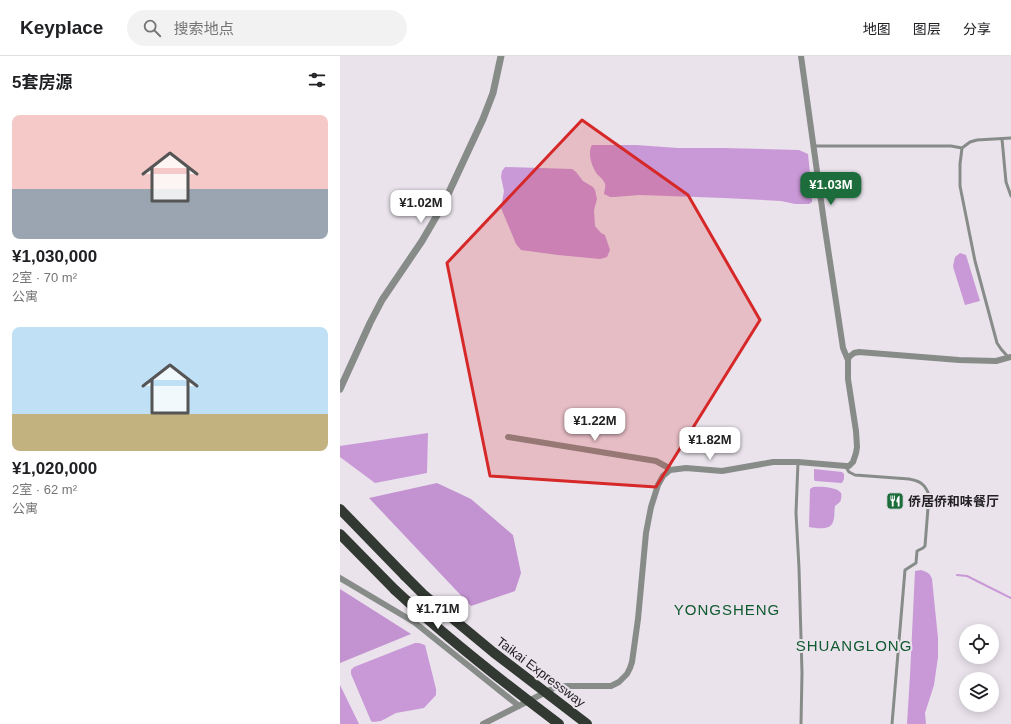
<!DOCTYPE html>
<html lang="zh">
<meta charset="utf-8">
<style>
body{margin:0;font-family:Helvetica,"Noto Sans SC",sans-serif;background:#f2f2f2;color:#202124;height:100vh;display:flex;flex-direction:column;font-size:15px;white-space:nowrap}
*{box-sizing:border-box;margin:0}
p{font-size:13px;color:#757577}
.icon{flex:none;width:22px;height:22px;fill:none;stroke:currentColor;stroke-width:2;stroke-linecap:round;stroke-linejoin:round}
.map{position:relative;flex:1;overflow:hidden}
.drawer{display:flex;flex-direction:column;background:#fff;width:340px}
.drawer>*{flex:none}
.fabs{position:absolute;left:619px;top:568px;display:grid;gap:8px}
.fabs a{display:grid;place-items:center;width:40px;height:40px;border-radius:50%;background:#fff;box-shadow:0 2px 10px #0003;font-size:20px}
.price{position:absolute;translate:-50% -34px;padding:0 9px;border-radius:8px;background:#fff;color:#222;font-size:13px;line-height:26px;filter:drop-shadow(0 1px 2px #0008)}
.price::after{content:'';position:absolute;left:50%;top:24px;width:12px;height:9px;margin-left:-6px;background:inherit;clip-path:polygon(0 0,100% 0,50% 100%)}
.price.current{background:#1d6c3c;color:#fff}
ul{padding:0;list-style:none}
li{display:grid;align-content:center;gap:8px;height:212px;padding:0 12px}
li span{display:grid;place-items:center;height:124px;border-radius:8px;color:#555}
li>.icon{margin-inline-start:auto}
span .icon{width:72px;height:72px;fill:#fffc;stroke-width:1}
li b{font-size:17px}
h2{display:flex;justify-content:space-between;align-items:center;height:48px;padding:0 12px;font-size:17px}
header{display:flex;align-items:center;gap:24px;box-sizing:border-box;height:56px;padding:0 20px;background:#fff;border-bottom:1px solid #e0e0e0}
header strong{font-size:19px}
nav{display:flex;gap:22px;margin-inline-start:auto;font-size:14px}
.search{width:280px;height:36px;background:#f2f2f2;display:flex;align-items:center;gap:10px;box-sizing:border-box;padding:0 14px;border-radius:22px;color:#757577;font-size:15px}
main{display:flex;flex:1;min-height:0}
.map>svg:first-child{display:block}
</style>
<header>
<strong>Keyplace</strong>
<div class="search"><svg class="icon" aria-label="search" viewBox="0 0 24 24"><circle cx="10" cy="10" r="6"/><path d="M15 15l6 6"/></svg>搜索地点</div>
<nav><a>地图</a><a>图层</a><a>分享</a></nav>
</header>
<main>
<section class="drawer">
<h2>5套房源<svg class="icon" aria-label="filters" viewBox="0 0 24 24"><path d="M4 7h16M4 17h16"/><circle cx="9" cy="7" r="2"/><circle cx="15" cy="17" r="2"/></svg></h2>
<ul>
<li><span style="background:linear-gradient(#f6c9c9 60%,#9aa5b1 0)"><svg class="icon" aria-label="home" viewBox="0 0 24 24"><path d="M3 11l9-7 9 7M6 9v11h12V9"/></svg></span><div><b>¥1,030,000</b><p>2室 · 70 m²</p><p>公寓</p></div></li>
<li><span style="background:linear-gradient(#bfe0f5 70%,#c2b280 0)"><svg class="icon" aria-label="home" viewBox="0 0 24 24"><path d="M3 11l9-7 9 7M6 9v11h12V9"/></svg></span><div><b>¥1,020,000</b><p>2室 · 62 m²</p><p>公寓</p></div></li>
</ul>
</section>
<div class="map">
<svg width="671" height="668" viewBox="0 0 671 668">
<rect width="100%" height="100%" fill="#eae3ec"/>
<path fill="#c392d0" d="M97,427L131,443L173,479L181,517L175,535L131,550L29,442Z
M0,533L71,578L0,607Z"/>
<path fill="#c998d6" d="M252,89H296L338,92H383L459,94L468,98L472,137V146L469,148H455L441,145L384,142L300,139L274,141H270L264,138C264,135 266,131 265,128C264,124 260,121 257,118C252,111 247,97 252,89Z
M165,111L232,113L236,116L243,125L253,131L255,134L257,143L254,154L255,170L261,177L265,179L270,194L267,201L260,203L218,199L181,194L176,188L161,152L164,135L161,121L162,115Z
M620,197L626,199L640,245L625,249L614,214L613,210L615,201Z
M88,377L87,417L35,427L0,401V390Z
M474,413L502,416L504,418V423L502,427L475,425L474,423Z
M473,431C479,430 498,431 501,437C502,439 501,444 500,446L495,450C494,455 495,461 493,466C490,475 476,472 469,471L470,433Z
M581,514C587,516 590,517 592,523L598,582V601L594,629L585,657L586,668H567L570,619L575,515Z
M75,587H79L85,589L96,633V639L84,652L56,657L41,665L33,666L31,665L11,618V614L14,611Z
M0,629L19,668H0Z"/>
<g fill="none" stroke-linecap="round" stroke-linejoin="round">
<path stroke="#c998d6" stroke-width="2" d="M617,519L627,520L671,542"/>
<path stroke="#888c89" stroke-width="3" d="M662,83L666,126L671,140
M474,90H611L622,92L630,86L637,84L671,82
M622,92L620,108V130L635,205L657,287L661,293L669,302
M458,406L456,457L459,512L462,617L461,668
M506,411L509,416L515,419L569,423C580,425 585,428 589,439L585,490L583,492L577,495L576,507L565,514L552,668"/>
<path stroke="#888c89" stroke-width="6" d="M461,0L484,166L503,292L508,304
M168,381L316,405L327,411L330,414
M0,522L74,566L179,650
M143,668L214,632L226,630H271L279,626L287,618L290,612L292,606L298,563L306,477L311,451L318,429L323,420L330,414L346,412L382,415L433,406H458L506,410H509L513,406L516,397L517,391L516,375L508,323V304L509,301L514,297L519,296L619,304L656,305L671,301"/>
<path stroke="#888c89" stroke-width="7" d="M0,333L30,267L42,244L82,185L103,149L143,63L153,37L161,0"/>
<path stroke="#323832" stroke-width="10" d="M0,453L65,520
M0,478L55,534"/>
<path stroke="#323832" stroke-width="10" d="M65,520L83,538L153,596L247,668
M55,534C107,582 163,626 219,668"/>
</g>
<path fill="#d62828" fill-opacity="0.2" stroke="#d62828" stroke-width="3" stroke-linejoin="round" d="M242,64L348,139L420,264L316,431L150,420L107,207Z"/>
<defs>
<symbol id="restaurant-square" viewBox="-11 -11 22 22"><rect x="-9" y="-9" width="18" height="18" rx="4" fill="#1d6c3c" stroke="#eae3ec"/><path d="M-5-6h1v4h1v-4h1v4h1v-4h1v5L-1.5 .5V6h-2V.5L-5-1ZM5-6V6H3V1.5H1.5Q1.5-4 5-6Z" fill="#fff"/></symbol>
</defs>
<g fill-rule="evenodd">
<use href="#restaurant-square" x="545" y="435" width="20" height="20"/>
</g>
<g text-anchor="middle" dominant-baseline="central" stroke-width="4" stroke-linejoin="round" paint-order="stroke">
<g font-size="13" font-weight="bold" fill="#232124" stroke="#eae3ec" text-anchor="start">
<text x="568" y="445">侨居侨和味餐厅</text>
</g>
<g font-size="13" fill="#232124" stroke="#eae3ec">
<text transform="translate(201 616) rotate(37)">Taikai Expressway</text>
</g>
<g font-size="15" letter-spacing="1" fill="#0f5a2f" stroke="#eae3ec">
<text x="387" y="553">YONGSHENG</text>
<text x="514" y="589">SHUANGLONG</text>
</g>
</g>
</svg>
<div class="fabs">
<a><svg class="icon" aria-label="locate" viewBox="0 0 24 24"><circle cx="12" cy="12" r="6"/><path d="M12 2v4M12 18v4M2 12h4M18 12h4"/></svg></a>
<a><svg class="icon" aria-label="layers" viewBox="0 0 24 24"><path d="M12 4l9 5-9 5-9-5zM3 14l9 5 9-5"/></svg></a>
</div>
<b class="price current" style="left:491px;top:150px">¥1.03M</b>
<b class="price" style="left:81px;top:168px">¥1.02M</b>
<b class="price" style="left:255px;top:386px">¥1.22M</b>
<b class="price" style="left:370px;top:405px">¥1.82M</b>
<b class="price" style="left:98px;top:574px">¥1.71M</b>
</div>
</main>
